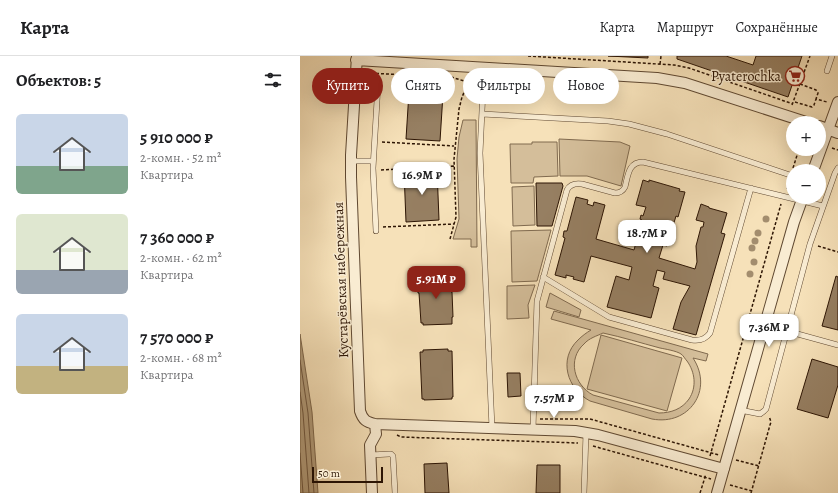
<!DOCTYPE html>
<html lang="ru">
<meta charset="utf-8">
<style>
body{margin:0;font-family:Alegreya,serif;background:#f6f6f6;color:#202124;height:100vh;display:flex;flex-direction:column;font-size:15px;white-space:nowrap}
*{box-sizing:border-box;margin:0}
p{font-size:13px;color:#757577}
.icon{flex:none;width:22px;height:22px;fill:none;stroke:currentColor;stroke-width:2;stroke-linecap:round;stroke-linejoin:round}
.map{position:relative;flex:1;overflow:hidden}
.panel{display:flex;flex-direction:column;background:#fff;width:300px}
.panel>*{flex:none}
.top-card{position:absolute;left:12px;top:12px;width:380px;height:36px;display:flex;gap:8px}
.fabs{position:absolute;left:486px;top:60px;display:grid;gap:8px}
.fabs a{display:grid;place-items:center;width:40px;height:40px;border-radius:50%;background:#fff;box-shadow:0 4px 16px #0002;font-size:20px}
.scale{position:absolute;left:12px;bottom:10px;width:71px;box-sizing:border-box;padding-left:4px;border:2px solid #2d1504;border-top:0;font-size:11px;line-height:14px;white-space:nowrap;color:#2d1504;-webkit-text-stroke:3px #f9ecd2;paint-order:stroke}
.price{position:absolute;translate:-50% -34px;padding:0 9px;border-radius:8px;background:#fff;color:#222;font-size:13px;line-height:26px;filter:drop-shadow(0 1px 2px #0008)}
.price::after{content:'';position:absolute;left:50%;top:24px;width:12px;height:9px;margin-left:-6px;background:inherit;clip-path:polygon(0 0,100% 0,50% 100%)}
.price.current{background:#8f2418;color:#fff}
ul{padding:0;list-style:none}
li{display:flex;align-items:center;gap:12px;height:100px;padding:0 16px}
li span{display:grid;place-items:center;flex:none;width:112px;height:80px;border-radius:6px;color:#555}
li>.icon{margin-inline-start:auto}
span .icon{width:48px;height:48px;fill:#fffc;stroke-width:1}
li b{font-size:17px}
h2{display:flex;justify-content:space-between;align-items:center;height:48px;padding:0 16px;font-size:17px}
.tag{padding:0 14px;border-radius:18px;background:#fff;box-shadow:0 4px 16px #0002;font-size:14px;line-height:36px}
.tag.current{background:#8f2418;color:#fff}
header{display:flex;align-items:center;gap:24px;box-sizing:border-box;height:56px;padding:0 20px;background:#fff;border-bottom:1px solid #e0e0e0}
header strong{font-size:19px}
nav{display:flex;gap:22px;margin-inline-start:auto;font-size:14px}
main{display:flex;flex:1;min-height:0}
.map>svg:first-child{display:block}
</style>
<header>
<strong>Карта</strong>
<nav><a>Карта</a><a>Маршрут</a><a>Сохранённые</a></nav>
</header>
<main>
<section class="panel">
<h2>Объектов: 5<svg class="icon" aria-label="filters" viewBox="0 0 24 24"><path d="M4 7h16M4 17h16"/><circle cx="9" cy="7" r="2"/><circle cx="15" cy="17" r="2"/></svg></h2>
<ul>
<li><span style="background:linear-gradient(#c9d6e8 65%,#7fa58c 0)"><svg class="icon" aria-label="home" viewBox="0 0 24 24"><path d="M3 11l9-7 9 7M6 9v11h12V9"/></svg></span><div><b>5 910 000 ₽</b><p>2-комн. · 52 m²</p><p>Квартира</p></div></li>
<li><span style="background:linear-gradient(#dfe7d0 70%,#9aa5b1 0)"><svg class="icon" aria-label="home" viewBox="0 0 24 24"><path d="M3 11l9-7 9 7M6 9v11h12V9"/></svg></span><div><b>7 360 000 ₽</b><p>2-комн. · 62 m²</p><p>Квартира</p></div></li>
<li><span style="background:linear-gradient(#c9d6e8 65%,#c2b280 0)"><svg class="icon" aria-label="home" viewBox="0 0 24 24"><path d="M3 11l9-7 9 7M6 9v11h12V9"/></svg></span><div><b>7 570 000 ₽</b><p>2-комн. · 68 m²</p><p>Квартира</p></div></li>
</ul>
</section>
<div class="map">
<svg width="538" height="437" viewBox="0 0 538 437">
<rect width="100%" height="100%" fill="#f6e1b9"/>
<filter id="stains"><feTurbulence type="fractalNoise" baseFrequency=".005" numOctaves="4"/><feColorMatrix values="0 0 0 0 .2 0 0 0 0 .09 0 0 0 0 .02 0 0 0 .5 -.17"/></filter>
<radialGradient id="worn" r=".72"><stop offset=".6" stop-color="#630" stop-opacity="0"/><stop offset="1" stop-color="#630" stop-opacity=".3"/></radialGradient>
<path fill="#d4be9a" stroke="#806a4f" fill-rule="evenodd" d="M163,64H176L177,191H171V183H153L159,163L157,103L159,81Z
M259,83L320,86L330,90L321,130L287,120H260Z
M232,86H257L258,120L234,121L233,127H211L210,88H232Z
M234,130L235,169L213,170L212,131Z
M251,174L237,225L212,226L211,175Z
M235,229L228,249L229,262L207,263V230Z
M250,237L281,254L279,261L246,251Z
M254,255L408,298L406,305L393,302C414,334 389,370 352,363L290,345C267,333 258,303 278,284C282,280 286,277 291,274L251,263ZM303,277C322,281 341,287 360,292C365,293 377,295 381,298C383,299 385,303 387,305C395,316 397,331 389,343C382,353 371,357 359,357L293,339C274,329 267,303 284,288C289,282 297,280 303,277Z
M301,279L382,302L367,355L287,333Z"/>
<path fill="#b29c7b" stroke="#7d664b" d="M0,278L12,356L18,437H0Z"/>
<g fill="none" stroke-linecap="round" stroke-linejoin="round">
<path stroke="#705840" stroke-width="1" d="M0,304L8,357L14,437
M0,336L3,357L9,437
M0,397L3,437"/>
</g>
<path fill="#967f62" stroke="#2d1504" d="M308,0H348V2Z
M377,0H426L453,9L456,0H502L488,41L377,3Z
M109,36L143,38L140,85L106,83Z
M137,113L139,164L106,166L104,115Z
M343,124L349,126V124L380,133L379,135L385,136L378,161L376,160L367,190L363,189L359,202L395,213L397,206L396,190L401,171H403L404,166L396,164L401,148L409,151V152L427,157L421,177L425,178L396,279L373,273L381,246L390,230L363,223L365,216L357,214L353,230L359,232L351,262L307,251L316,220L329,224L332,211L291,200L284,226L273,223L274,221L266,219V222L255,219L265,182L263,181L264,175H267L276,141L288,144L287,148L293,150L294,146L305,149L296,183L334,194L342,164L340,163L341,159L343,160L346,151L336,149Z
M236,127H262L263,130L252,170H237Z
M147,219V221H150L151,236H152L153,261H152V268L123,269V267H121L119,237H118L117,223L122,222V220Z
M536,220L538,221V274L522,270Z
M148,293V295H152L153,341H152V343L124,344V343H122L120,296H123V294Z
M512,303L538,311V329L528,362L497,353Z
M207,317H220L221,340L208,341Z
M147,407L149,437H125L124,408Z
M237,409H260V437H236Z"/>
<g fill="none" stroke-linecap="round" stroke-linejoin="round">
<defs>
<path id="service" d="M184,12L180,97L192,372
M527,15L532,0
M182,58L308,65L329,68L367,78L493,120
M51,105H73
M76,175L73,112L78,28
M243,221L309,261L392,284C399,285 405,284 410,277L451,132
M465,269L538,289
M440,354L460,358L464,355L466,353L510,188L535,117L538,112
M233,373L237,245L267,134C270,128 275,127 282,128L315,137C320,137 323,135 325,131C328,120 328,106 343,106L523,150
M71,399L89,398H91L93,400L95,437
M284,437L286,377"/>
<path id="minor" d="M57,0L51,99V121L60,355C63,364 66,366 75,368L76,378L70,389L72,437
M56,4L357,22L385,27L509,67
M519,70L538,77
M513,115L538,46
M75,368L275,375L298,379L424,413
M417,437L494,166L503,141"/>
</defs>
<use href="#service" stroke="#5f4831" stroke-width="6"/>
<use href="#minor" stroke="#5f4831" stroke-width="12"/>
<path stroke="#2d1504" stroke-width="1.5" stroke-dasharray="3 2" stroke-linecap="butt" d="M228,0L374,9L389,12L493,48
M360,8L361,0
M66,17L151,21L171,27L177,28
M500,28L516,34L518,37L516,43L527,46
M495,46L512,51L514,49L516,43
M492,49L510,0
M82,86L154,90
M532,92L538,94
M493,112L499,93
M81,114L154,110
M487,133L490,126
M83,171L154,168
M150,183L156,161L154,103L159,53L162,41L171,21
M518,190L538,196
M240,363H290L419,399
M97,379L101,381L278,387
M293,390L411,423
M410,400L481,148
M436,404L459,410
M430,429L452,435
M400,437L406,418
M451,437L470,369L471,366L469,360"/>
<use href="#service" stroke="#f9ecd2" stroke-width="5"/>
<use href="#minor" stroke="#f9ecd2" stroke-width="10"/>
</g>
<g fill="#a38d6e">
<circle cx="466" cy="163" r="3.5"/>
<circle cx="458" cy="177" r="3.5"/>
<circle cx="455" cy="185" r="3.5"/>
<circle cx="452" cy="192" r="3.5"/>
<circle cx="454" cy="206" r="3.5"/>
<circle cx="450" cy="218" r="3.5"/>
</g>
<defs>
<symbol id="supermarket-ring" viewBox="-11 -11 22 22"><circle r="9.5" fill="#f9ecd2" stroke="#8f2418" stroke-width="1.5"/><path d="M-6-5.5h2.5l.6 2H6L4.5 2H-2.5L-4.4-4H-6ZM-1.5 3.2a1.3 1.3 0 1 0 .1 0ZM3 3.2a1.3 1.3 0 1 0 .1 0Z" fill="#8f2418"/></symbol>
</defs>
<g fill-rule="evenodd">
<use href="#supermarket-ring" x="484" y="9" width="22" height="22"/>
</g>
<g text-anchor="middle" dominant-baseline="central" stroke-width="3" stroke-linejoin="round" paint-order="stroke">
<g font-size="14" fill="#2d1504" stroke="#f9ecd2" text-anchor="end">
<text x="481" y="20">Pyaterochka</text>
</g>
<g font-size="14" fill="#2d1504" stroke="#f9ecd2">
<text transform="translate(41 224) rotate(-92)">Кустарёвская набережная</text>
</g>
</g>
<rect width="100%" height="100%" filter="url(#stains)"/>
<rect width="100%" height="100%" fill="url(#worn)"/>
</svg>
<div class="fabs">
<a>+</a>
<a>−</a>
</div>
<div class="scale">50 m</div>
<b class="price" style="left:122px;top:140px">16.9M ₽</b>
<b class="price" style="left:347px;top:198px">18.7M ₽</b>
<b class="price current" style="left:136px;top:244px">5.91M ₽</b>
<b class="price" style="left:469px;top:292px">7.36M ₽</b>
<b class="price" style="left:254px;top:363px">7.57M ₽</b>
<div class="top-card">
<a class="tag current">Купить</a>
<a class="tag">Снять</a>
<a class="tag">Фильтры</a>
<a class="tag">Новое</a>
</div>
</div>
</main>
